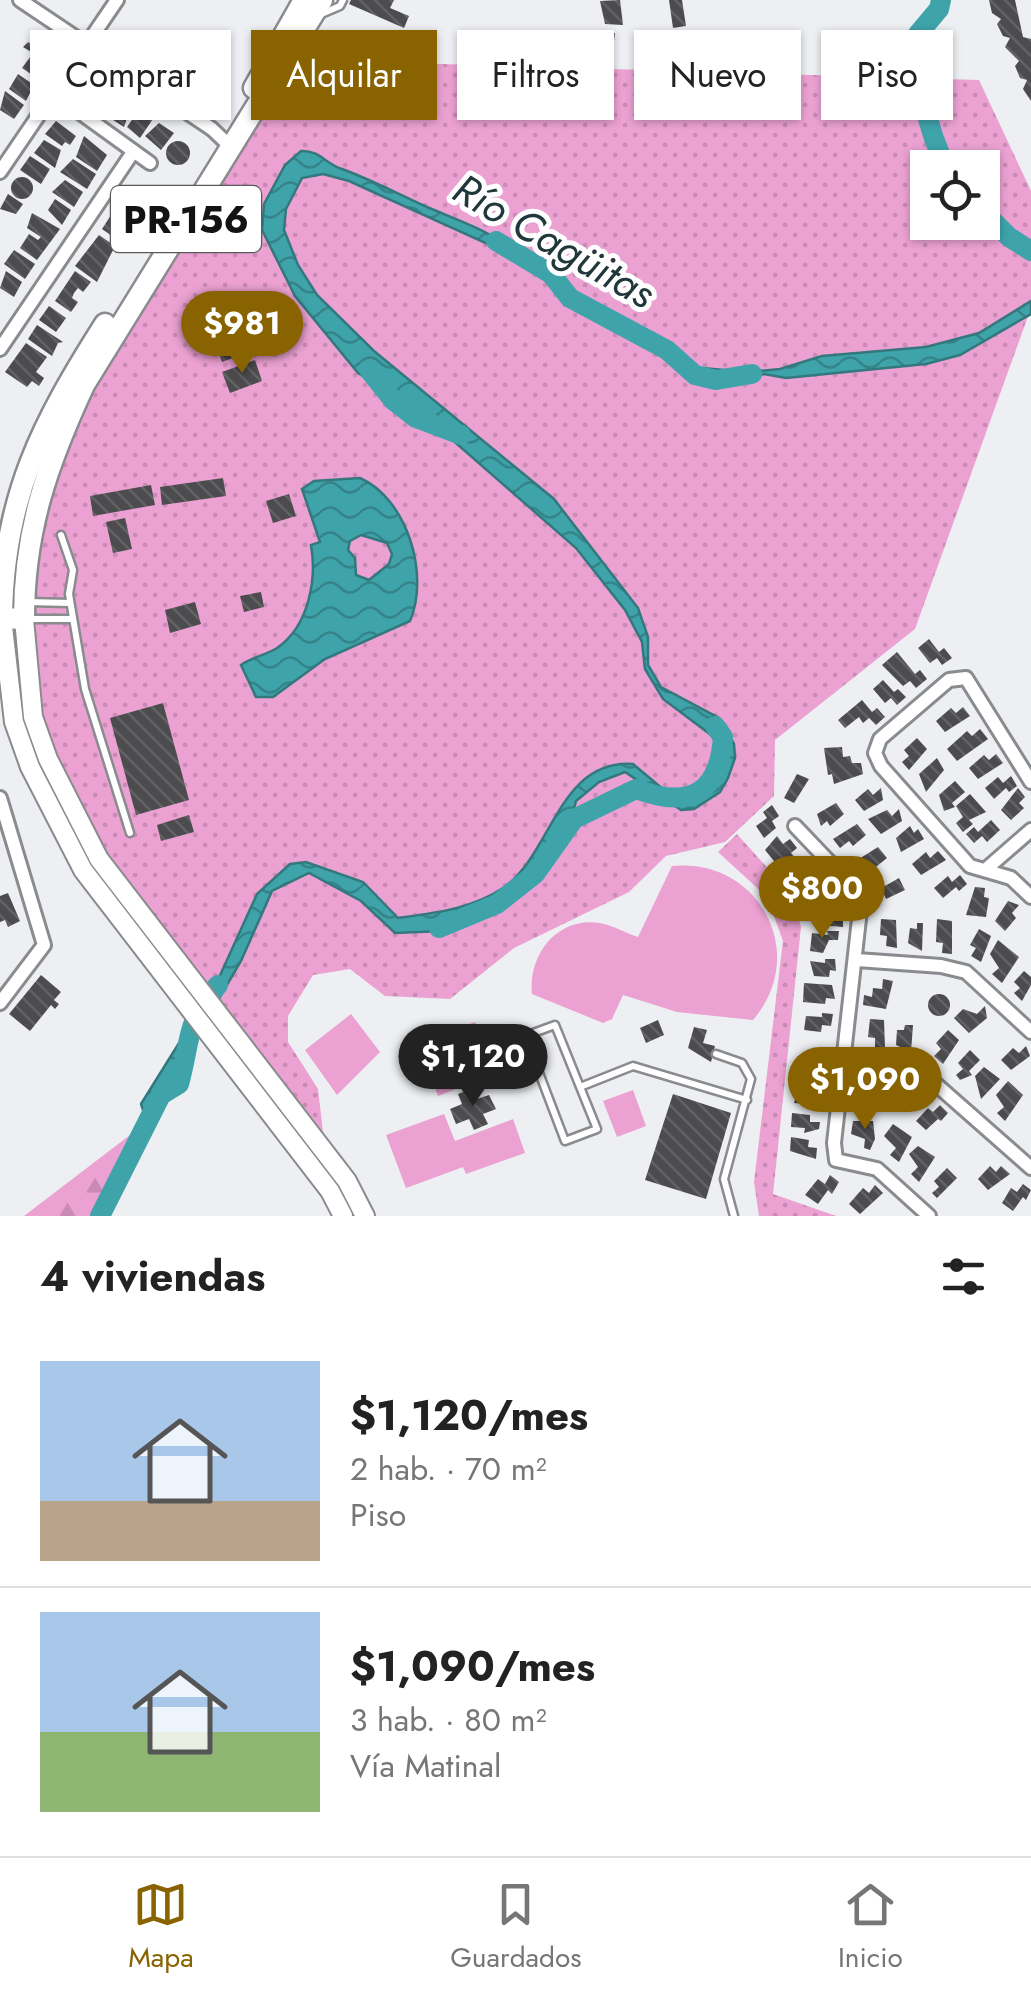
<!DOCTYPE html>
<html lang="es">
<meta charset="utf-8">
<style>
body{margin:0;font-family:Jost,sans-serif;background:#f6f6f6;color:#222;height:100vh;display:flex;flex-direction:column;font-size:38px;white-space:nowrap}
*{box-sizing:border-box;margin:0}
p{font-size:32px;color:#767676}
.icon{flex:none;width:55px;height:55px;fill:none;stroke:currentColor;stroke-width:2;stroke-linecap:round;stroke-linejoin:round}
.map{position:relative;height:1216px;overflow:hidden}
.sheet{display:flex;flex-direction:column;background:#fff;flex:1}
.sheet>*{flex:none}
.guide{position:absolute;left:30px;top:30px;width:972px;height:90px;display:flex;gap:20px}
.tools{position:absolute;left:910px;top:150px;display:grid;gap:20px}
.tools a{display:grid;place-items:center;width:90px;height:90px;border-radius:0px;background:#fff;box-shadow:0 2px 8px #0004;font-size:50px}
.price{position:absolute;translate:-50% -85px;padding:0 22px;border-radius:35px;background:#886300;color:#fff;font-size:32px;line-height:65px;filter:drop-shadow(0 2px 5px #0008)}
.price::after{content:'';position:absolute;left:50%;top:60px;width:30px;height:22px;margin-left:-15px;background:inherit;clip-path:polygon(0 0,100% 0,50% 100%)}
.price.active{background:#222;color:#fff}
ul{padding:0;list-style:none}
li{display:flex;align-items:center;gap:30px;height:250px;padding:0 40px}
li+li{border-top:2px solid #e0e0e0}
li span{display:grid;place-items:center;flex:none;width:280px;height:200px;border-radius:0px;color:#555}
li>.icon{margin-inline-start:auto}
span .icon{width:120px;height:120px;fill:#fffc;stroke-width:1}
li b{font-size:42px}
h2{display:flex;justify-content:space-between;align-items:center;height:120px;padding:0 40px;font-size:42px}
.pill{padding:0 35px;border-radius:0px;background:#fff;box-shadow:0 2px 8px #0004;font-size:35px;line-height:90px}
.pill.active{background:#886300;color:#fff}
.tabs{display:flex;justify-content:space-around;align-items:center;height:140px;border-top:2px solid #e0e0e0;background:#fff;font-size:28px;color:#767676}
.tabs a{display:grid;justify-items:center;gap:5px}
.tabs .active{color:#886300}
.map>svg:first-child{display:block}
</style>
<div class="map">
<svg width="1031" height="1216" viewBox="0 0 1031 1216">
<defs>
<pattern id="grass-dots" width="8" height="8" patternUnits="userSpaceOnUse" patternTransform="scale(2.5)"><rect width="8" height="8" fill="#eba1d2"/><path d="M2 2h.1M6 6h.1" fill="none" stroke="#c98ab3" stroke-width="1.8" stroke-linecap="round"/></pattern>
<pattern id="forest-firs" width="22" height="20" patternUnits="userSpaceOnUse" patternTransform="scale(2.5)"><rect width="22" height="20" fill="#eba1d2"/><path d="M5 1l3.5 6h-7zM16 11l3.5 6h-7z" fill="#c98ab3"/></pattern>
<pattern id="water-waves" width="16" height="10" patternUnits="userSpaceOnUse" patternTransform="scale(2.5)"><rect width="16" height="10" fill="#3fa3aa"/><path d="M0 5q4-4 8 0t8 0" fill="none" stroke="#348489"/></pattern>
<pattern id="building-back-hatch" width="6" height="6" patternUnits="userSpaceOnUse" patternTransform="scale(2.5)"><rect width="6" height="6" fill="#4c4b4e"/><path d="M-1 5l2 2M0 0l6 6M5-1l2 2" fill="none" stroke="#626163"/></pattern>
</defs>
<rect width="100%" height="100%" fill="#edeff2"/>
<path fill="url(#grass-dots)" fill-rule="evenodd" d="M271,59L979,80L1031,191V308L915,629L775,740L774,796L725,842L666,856L629,892L514,948L450,999L385,996L350,969L313,975L288,1016V1042L318,1089L323,1132L112,865L47,747L29,674L37,484ZM928,168H982V222H928Z
M737,834C761,862 793,890 801,927L773,1194L836,1216H759L754,1182L783,941L767,897L718,852Z"/>
<path fill="url(#forest-firs)" d="M147,1122L100,1216H24Z"/>
<path fill="#eba1d2" d="M672,866C759,857 810,954 753,1020L677,1012L623,995L612,1019L603,1023L532,994C528,955 557,917 599,923C613,925 625,933 638,937Z
M351,1014L380,1052L337,1095L305,1050Z
M475,1022L495,1074L438,1096L418,1044Z
M633,1090L646,1126L617,1137L603,1101Z
M444,1114L455,1141L513,1119L525,1153L466,1174L463,1167L406,1188L386,1135Z"/>
<path fill="url(#water-waves)" stroke="#32787d" stroke-width="2.5" fill-rule="evenodd" d="M301,151C319,150 326,164 342,169C372,180 398,194 427,207C460,221 487,230 517,251L514,256L349,181L323,174L302,178L286,209L284,230L298,265L317,295L374,351L554,499L638,608L648,637V665L661,687L719,718L734,744L735,758L728,778L720,792L694,809L681,810L625,772L599,782L576,801L568,833L522,889L497,908L476,909L443,931L395,933L361,901L309,873L272,891L241,961L147,1122L141,1104L217,982L257,894L290,864L306,862L363,882L398,918C434,913 472,909 503,888C552,855 558,759 633,764L676,800L689,801L721,770L723,752L711,735L663,699L645,669L642,642L625,610L576,548L417,409L358,373L295,296L262,230L264,204L285,165Z
M1031,301V314L960,355L926,364L786,378L764,374L736,381L697,379L703,368L747,372L780,369L822,356L926,347L979,333Z
M360,478C407,499 430,574 410,621L325,659L273,697H256L241,665C252,657 266,655 277,648C309,626 317,579 311,545L320,542L302,489L314,481ZM361,535L387,543L392,554L389,564L369,580L356,575L355,558L348,550L350,541Z"/>
<g fill="none" stroke-linecap="round" stroke-linejoin="round">
<path stroke="#3fa3aa" stroke-width="20" d="M941,0L939,9L918,34C920,81 924,126 947,168
M982,210L1009,237L1031,251
M496,241L551,274L570,298L667,350L695,375L716,380L752,374
M369,370L393,400L416,418L461,435
M439,928L497,904L535,874L574,819L636,789C688,809 719,795 723,737L715,726
M100,1216L161,1095L179,1084C191,1041 185,1021 218,985"/>
</g>
<path fill="url(#building-back-hatch)" d="M351,0H394L390,8L409,16L404,28L349,4Z
M620,0L623,25L605,24L600,1Z
M669,0H682L686,26L673,28Z
M989,0H1015L1023,37L1031,39V101L1023,89L1027,80L1020,78L1015,66L1019,61L1005,47L1010,38L1003,36L997,24L1001,19L992,13Z
M602,32L615,33L609,79L596,78Z
M43,39L60,50L59,56L50,65L38,58L48,66L38,79L22,68L33,53L23,47L28,42L37,47Z
M96,72L105,78L100,85L106,89L110,84L124,90L107,115L92,105L102,92L98,89L90,101L76,91Z
M18,74L34,85L26,101L9,89Z
M5,91L24,105L14,119L0,110Z
M121,100L131,107L124,127L110,118Z
M141,107L155,116L140,138L127,127Z
M56,121L76,136L70,145L65,142L62,146L45,134Z
M159,123L174,133L161,150L145,136Z
M84,136L107,155L97,171L76,157Z
M44,140L61,150L55,168L34,153Z
M166 153a12 12 0 1 1 24 0a12 12 0 1 1-24 0Z
M30,156L50,169L41,184L20,170Z
M73,159L96,174L87,189L60,172Z
M11 188a11 11 0 1 1 22 0a11 11 0 1 1-22 0Z
M65,180L83,192L74,207L52,192Z
M127,189L136,195L130,203L145,214L139,231L110,211Z
M8,194L23,204L16,214L0,209Z
M55,199L71,210L62,225L48,210Z
M32,213L60,229L37,260L20,248L29,234L38,240L41,237L27,228Z
M111,215L129,226L119,241L102,229Z
M99,235L115,246L97,282L75,266Z
M14,250L35,264L25,279L4,264Z
M6,271L22,282L14,297L0,288Z
M75,271L91,282L83,292L78,288L74,293L72,298L78,302L71,312L55,301Z
M49,306L66,318L56,332L39,320Z
M37,325L63,342L58,343L52,356L28,339Z
M240,342L244,354L222,362L218,350Z
M26,343L47,357L36,372L44,378L39,386L32,381L27,387L5,372Z
M255,360L262,381L230,393L222,372Z
M223,478L226,496L162,505L160,487Z
M151,485L155,505L93,516L90,496Z
M289,494L296,516L273,523L266,501Z
M125,518L132,549L113,553L106,522Z
M261,592L264,607L244,612L240,596Z
M195,602L201,624L170,633L165,610Z
M929,639L939,652L944,648L952,658L942,665L937,658L930,663L918,648Z
M897,652L915,674L920,670L927,679L916,688L910,681L903,686L882,665Z
M883,680L894,692L898,689L906,697L897,705L891,698L885,703L873,689Z
M862,700L872,712L877,708L885,717L876,725L869,718L863,723L859,717L845,728L838,720Z
M163,703L189,800L136,815L110,718Z
M963,707L970,716L945,732L936,721L951,708L956,713Z
M980,729L988,739L957,761L947,749L967,731L972,736Z
M917,738L927,749L909,770L902,762L909,756L904,750Z
M842,747L843,757L850,756L852,763H861L863,774L834,784L832,774L828,775L824,748Z
M996,754L1003,763L978,779L969,768L984,755L989,760Z
M937,758L944,770L926,792L919,774Z
M797,774L809,779L794,803L784,798Z
M1011,776L1017,786L1009,792L1006,788L994,799L985,788L998,777L1003,783Z
M955,781L965,792L952,803L955,807L944,811L939,795Z
M881,788L883,800L864,811L855,800L868,789L873,795Z
M1018,788L1025,797L1019,803L1024,808L1011,820L1001,810Z
M970,794L986,812L969,820L973,824L963,832L956,823L963,817L956,806Z
M836,803L844,814L830,826L827,821L821,826L817,814Z
M772,805L779,816L772,821L776,828L764,838L756,826L767,818L763,812Z
M899,809L902,821L881,834L868,819L887,810L892,816Z
M189,815L194,832L161,841L157,825Z
M991,820L1000,830L987,842L982,836L974,843L966,834L974,827L978,832Z
M857,824L866,835L853,846L849,841L840,848L833,839Z
M910,826L914,833L918,829L924,839L901,852L896,838Z
M777,836L783,844L790,839L797,848L791,853L796,859L782,871L765,850Z
M878,847L887,858L872,870L868,866L858,873L851,864Z
M938,851L946,860L921,875L912,864L926,852L930,858Z
M808,861L818,869L813,873L817,885L810,891L803,882L798,886L794,880Z
M960,875L967,884L959,891L956,887L943,898L934,888L948,876L952,882Z
M899,878L905,890L886,899L883,892L874,896L869,886L881,880L885,886Z
M975,887L985,888L984,897L989,898L986,917L966,915Z
M837,892L840,902L831,906L833,913L828,916L843,917V927L820,925L813,906Z
M8,893L20,921L8,927L5,920L0,922V896Z
M1008,901L1019,905L1012,913L1016,918L1005,931L995,921Z
M881,919L896,920L897,948L886,946L887,936L880,935Z
M937,919L952,921V954L942,953L943,943L936,942Z
M917,923H923L922,951L908,943L910,928L917,929Z
M979,929L991,936L981,962L971,956L976,948L970,945Z
M827,931H839L838,940H829L823,953L810,951L812,933L828,935Z
M998,940L1019,957L1002,983L992,974L999,968L990,954Z
M825,959H835L836,971L830,970L829,977L814,976L810,961L825,963Z
M1024,971L1031,977V985L1022,1001L1014,993L1020,988L1014,982Z
M41,975L61,992L54,1000L59,1004L55,1009L51,1005L30,1031L9,1014Z
M883,979L893,981L886,1009L863,1005L864,995L872,997L873,988L882,989Z
M804,983L832,985L835,999L826,998L825,1004L803,1002Z
M928 1005a11 11 0 1 1 22 0a11 11 0 1 1-22 0Z
M985,1006L987,1018L969,1033L954,1018L963,1009L977,1014Z
M822,1013L833,1014L831,1026L822,1025L821,1032L804,1030L806,1016L822,1017Z
M870,1019L884,1020L885,1048L875,1047V1038L868,1037Z
M658,1020L664,1035L646,1043L640,1028Z
M905,1025H913L911,1052L896,1045L897,1030H904Z
M694,1027L707,1030L703,1043L715,1046L711,1062L688,1048Z
M948,1030L959,1040L943,1064L934,1056L941,1049L936,1043Z
M1026,1046L1030,1056L1011,1070L1001,1060L1013,1048L1019,1053Z
M970,1050L980,1060L969,1071L972,1075L960,1080L956,1075L963,1069L958,1063Z
M799,1055L818,1057L817,1064L828,1065L826,1077L797,1069Z
M984,1067L1000,1079L981,1099L975,1076Z
M801,1081L818,1082L823,1097L808,1096L807,1104L794,1103Z
M871,1081L881,1082L875,1110L859,1108L862,1088L870,1089Z
M1008,1081L1023,1095L1005,1121L997,1113L1004,1107L996,1095Z
M918,1087L926,1095L903,1112L893,1102L906,1089L911,1094Z
M473,1088L477,1099L489,1095L496,1109L483,1114L488,1124L474,1130L469,1119L456,1124L450,1109L462,1104L458,1094Z
M673,1094L731,1113L706,1199L645,1180Z
M940,1105L948,1113L941,1121L938,1119L926,1130L916,1121L928,1108L933,1112Z
M792,1113L810,1115V1122H820L819,1129L804,1133L805,1128L791,1127Z
M853,1121H873L875,1139L870,1150L864,1148L865,1139L851,1134Z
M893,1124L912,1137L899,1162L890,1155L896,1148L884,1136Z
M791,1137L809,1140L808,1147L817,1148L816,1159L790,1151Z
M918,1146L935,1157L919,1182L911,1174L918,1167L909,1154Z
M990,1166L996,1172L1001,1166L1010,1174L988,1190L978,1179Z
M947,1168L957,1178L937,1198L932,1193L939,1187L934,1181Z
M830,1175L839,1182L832,1194L828,1190L818,1204L805,1195L818,1179L825,1184Z
M1023,1184L1031,1190L1026,1200L1023,1197L1013,1211L1002,1203L1011,1188L1017,1192Z
M875,1185L883,1193L860,1214L849,1204L863,1188L869,1193Z"/>
<g fill="none" stroke-linecap="round" stroke-linejoin="round">
<defs>
<path id="service" d="M319,15L340,6L343,0
M61,535L73,570L69,594L85,689L130,833
M27,602L70,603
M30,619H72
M555,1025L597,1129L565,1141L525,1036Z
M716,1054L742,1063L751,1079L724,1179L734,1216
M580,1087L633,1066L747,1100"/>
<path id="minor" d="M20,0L212,129L232,148
M53,93L150,163
M0,172L117,0
M0,349L133,152
M1031,782L966,678L949,680L880,739L875,753L881,766L970,866L1011,878L1031,897
M0,798L44,945L0,1003
M795,826L854,888L860,910L834,1143L836,1160L877,1169L929,1216
M985,870L1031,830
M857,960L941,966L966,972L1031,1032
M847,1058L922,1072L1031,1168"/>
<path id="secondary" d="M2,618L14,722L30,767L83,870L330,1191L343,1216
M24,619L33,717L48,759L99,859L347,1181L365,1216"/>
<path id="primary" d="M254,88L304,0
M0,618L24,619C24,530 47,465 84,385L322,0
M2,618C3,498 42,423 105,324"/>
</defs>
<use href="#service" stroke="#8a8b8e" stroke-width="11"/>
<use href="#minor" stroke="#8a8b8e" stroke-width="18"/>
<use href="#secondary" stroke="#8a8b8e" stroke-width="22"/>
<use href="#primary" stroke="#8a8b8e" stroke-width="25"/>
<use href="#service" stroke="#fff" stroke-width="6"/>
<use href="#minor" stroke="#fff" stroke-width="12"/>
<use href="#secondary" stroke="#fff" stroke-width="18"/>
<use href="#primary" stroke="#fff" stroke-width="20"/>
</g>
<g text-anchor="middle" dominant-baseline="central" stroke-width="10" stroke-linejoin="round" paint-order="stroke">
<rect fill="#fff" stroke="#5a5a5a" stroke-width="2.5" x="111" y="186" width="150" height="66" rx="8"/>
<g font-size="38" font-weight="bold" fill="#131314">
<text x="186" y="219">PR-156</text>
</g>
<g font-size="42" font-style="italic" fill="#21383a" stroke="#fff">
<text transform="translate(554 241) rotate(30)">Río Cagüitas</text>
</g>
</g>
</svg>
<div class="tools">
<a><svg class="icon" aria-label="locate" viewBox="0 0 24 24"><circle cx="12" cy="12" r="6"/><path d="M12 2v4M12 18v4M2 12h4M18 12h4"/></svg></a>
</div>
<b class="price" style="left:242px;top:376px">$981</b>
<b class="price" style="left:822px;top:941px">$800</b>
<b class="price active" style="left:473px;top:1109px">$1,120</b>
<b class="price" style="left:865px;top:1132px">$1,090</b>
<div class="guide">
<a class="pill">Comprar</a>
<a class="pill active">Alquilar</a>
<a class="pill">Filtros</a>
<a class="pill">Nuevo</a>
<a class="pill">Piso</a>
</div>
</div>
<section class="sheet">
<h2>4 viviendas<svg class="icon" aria-label="filters" viewBox="0 0 24 24"><path d="M4 7h16M4 17h16"/><circle cx="9" cy="7" r="2"/><circle cx="15" cy="17" r="2"/></svg></h2>
<ul>
<li><span style="background:linear-gradient(#a9c7e8 70%,#b9a48a 0)"><svg class="icon" aria-label="home" viewBox="0 0 24 24"><path d="M3 11l9-7 9 7M6 9v11h12V9"/></svg></span><div><b>$1,120/mes</b><p>2 hab. · 70 m²</p><p>Piso</p></div></li>
<li><span style="background:linear-gradient(#a9c7e8 60%,#8fb573 0)"><svg class="icon" aria-label="home" viewBox="0 0 24 24"><path d="M3 11l9-7 9 7M6 9v11h12V9"/></svg></span><div><b>$1,090/mes</b><p>3 hab. · 80 m²</p><p>Vía Matinal</p></div></li>
</ul>
</section>
<nav class="tabs">
<a class="active"><svg class="icon" aria-label="map" viewBox="0 0 24 24"><path d="M3 6l6-2 6 2 6-2v14l-6 2-6-2-6 2zM9 4v14M15 6v14"/></svg>Mapa</a>
<a><svg class="icon" aria-label="saved" viewBox="0 0 24 24"><path d="M7 4h10v16l-5-4-5 4z"/></svg>Guardados</a>
<a><svg class="icon" aria-label="home" viewBox="0 0 24 24"><path d="M3 11l9-7 9 7M6 9v11h12V9"/></svg>Inicio</a>
</nav>
